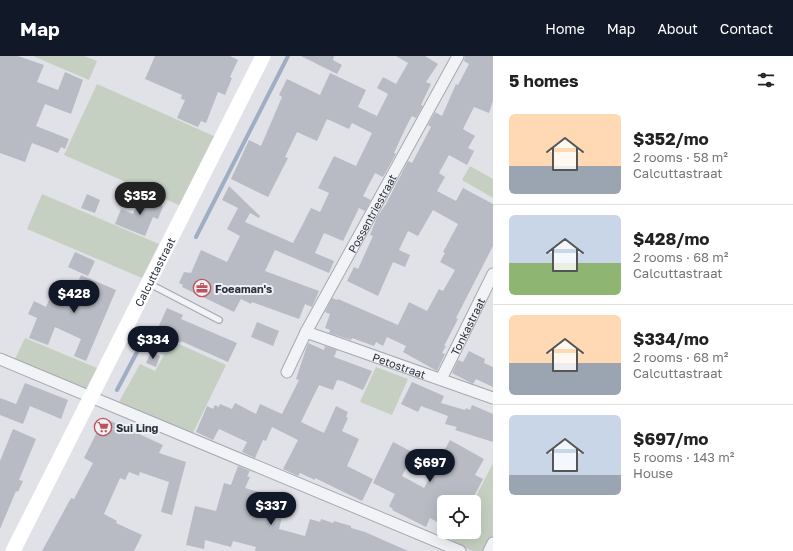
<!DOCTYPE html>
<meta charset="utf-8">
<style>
body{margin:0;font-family:"Golos Text",sans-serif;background:#f2f2f2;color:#222;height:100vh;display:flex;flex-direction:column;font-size:15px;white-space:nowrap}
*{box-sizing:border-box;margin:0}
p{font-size:13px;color:#767676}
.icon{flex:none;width:22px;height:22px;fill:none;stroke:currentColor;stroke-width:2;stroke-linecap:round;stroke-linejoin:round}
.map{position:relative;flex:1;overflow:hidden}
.drawer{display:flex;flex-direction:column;background:#fff;width:300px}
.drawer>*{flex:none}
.tools{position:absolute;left:437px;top:439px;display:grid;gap:8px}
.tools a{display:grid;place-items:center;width:44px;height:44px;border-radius:6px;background:#fff;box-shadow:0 4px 16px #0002;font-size:20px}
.price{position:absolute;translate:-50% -34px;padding:0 9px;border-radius:14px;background:#111827;color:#fff;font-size:13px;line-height:26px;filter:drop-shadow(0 1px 2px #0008)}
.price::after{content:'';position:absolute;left:50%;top:24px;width:12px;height:9px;margin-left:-6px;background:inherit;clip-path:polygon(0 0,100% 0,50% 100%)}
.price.active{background:#222;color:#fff}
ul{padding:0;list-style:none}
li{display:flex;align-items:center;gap:12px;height:100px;padding:0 16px}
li+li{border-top:1px solid #e0e0e0}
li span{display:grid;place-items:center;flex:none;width:112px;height:80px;border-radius:6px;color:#555}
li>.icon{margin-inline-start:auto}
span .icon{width:48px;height:48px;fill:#fffc;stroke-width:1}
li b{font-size:17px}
h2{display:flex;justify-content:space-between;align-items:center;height:48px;padding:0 16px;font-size:17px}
header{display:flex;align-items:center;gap:24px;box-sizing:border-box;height:56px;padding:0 20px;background:#111827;color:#fff}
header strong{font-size:19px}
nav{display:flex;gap:22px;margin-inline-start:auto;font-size:14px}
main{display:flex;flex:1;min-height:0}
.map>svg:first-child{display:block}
</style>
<header>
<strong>Map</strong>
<nav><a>Home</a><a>Map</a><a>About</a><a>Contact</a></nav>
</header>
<main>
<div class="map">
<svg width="493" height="495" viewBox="0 0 493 495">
<rect width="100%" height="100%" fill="#e0e2e7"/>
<path fill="#c5d0c2" d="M33,0H84L97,5L89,24Z
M97,28L216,81L181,150L64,99Z
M470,110L493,123V142L462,124Z
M42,138L159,188L142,222L27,173Z
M156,278L226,309L192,379L119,346L140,308L155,315L164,299L149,291Z
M25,282L97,312L91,328L87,332H82L14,305Z
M376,311L408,323L392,359L360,346Z
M493,407V481L485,495H473L451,486L457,476H474V446H473Z"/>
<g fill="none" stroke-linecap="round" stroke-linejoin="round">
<path stroke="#9faec3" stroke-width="4" d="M196,181L288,0
M117,334L147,277"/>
</g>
<path fill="#b8bbc3" d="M0,0H18L44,9L37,26L58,34L65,16L83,24L71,58L45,48L36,70L69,83L65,93L61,91L58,97L32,87L25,106L0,97Z
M155,0H230L238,4L230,21L232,22L225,39L218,36L206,67L201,65L198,71L177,62L185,44L181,43L182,39L145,23Z
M301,0H334L333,4L342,9L337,18Z
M396,0H425L438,8L426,26L431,28L421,49L423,50L416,62L412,60L406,71L394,97L396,98L383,121L375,117L363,140L371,144L365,155L359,152L343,185L324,177L315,197L334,205L329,217L275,194L265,215L319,235L312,251L305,248L299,263L252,246L251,248L241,243L234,256L182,231L183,229L179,227L184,216L191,217L201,194L227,206L240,180L227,173L238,152L222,144L229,130L260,160L259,162L250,157L245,166L293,187L311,152L320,156L329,137L318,132L334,100L356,110L372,77L352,67L349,73L327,63L317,85L297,76L285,101L288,102L268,141L231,123L249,84L261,90L282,41L279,39L287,23L320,39L330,17L366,34L358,51L377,60L388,38L377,32L383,21L396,28L408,7Z
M465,0H493V45L489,57L474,51L463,73L475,80L468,92L474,95L467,109L449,99L439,117L445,121L437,135L456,145L463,132L493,148V190L456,262L458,263L444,290H446L442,297L445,298L437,315L403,296L406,290L387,281L383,290L376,286L374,290L352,282L351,284L329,277L330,274L325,272L330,258L325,256L332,242L337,244L338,243L398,269L409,246L427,255L439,233L443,235L455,214L440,206L445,197L443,196L458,168L433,154L418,180L408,175L399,194L410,199L405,211L393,206L378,240L347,225L354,211L358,213L373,180L370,179L377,161L386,148L408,105L412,107L431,71L428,69L435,56L442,60L456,28L458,29L469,8L464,5Z
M87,138L100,144L95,157L81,152Z
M141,140L163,150L158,163L153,161L145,180L115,168L121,153L133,158Z
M75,196L95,205L88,220L68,211Z
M81,219L116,234L86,305L74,300L81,283L55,271L48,289L29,282L37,262L28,258L34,245L46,251L54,233L72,240Z
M167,252L183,259L181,263L237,287L228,306L181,285V287L157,274Z
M257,266L279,275L273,290L251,281Z
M308,287L324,294L325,290L337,294L334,301L372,315L363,334L342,325L337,324L333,334L319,329L301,366L324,377L336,350L348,356L346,361L348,362L342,375L359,383L347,410L373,423L362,445L315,422V424L300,417L298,420L283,413L298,384L272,371L266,385L263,384L255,402L242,396L247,386L219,373L213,384L196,376L207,350L213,353L215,349L219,351L220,348L232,353L235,347L256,358L260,348L282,358L299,324L296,323Z
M469,295L485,303L484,307L493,311V331L476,323L473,328L452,317L458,304L463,306Z
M151,296L160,300L156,311L146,307Z
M412,326L444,340L441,347L465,354L466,352L470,354L472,349L493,358V386L455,374L457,371L445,368L448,360L421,350L418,356L401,348Z
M25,327L68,344L61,363L30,350L23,368L0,359V342L16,348Z
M104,362L163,389L159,397L186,406L172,459L161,456L169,426L140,416L139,420L129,416L125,424L120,422L104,458L117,465L116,467L142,479L134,495H42L71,442L74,443L93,407L84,402Z
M13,373L36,383L19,424L23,425L18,436L16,435L0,473V405Z
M450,384L484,403L475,419L483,423L471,446H444V470L430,462L426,471L392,454L393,453L389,450L395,438L373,427L393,386L414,397L402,420L424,432Z
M238,410L250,415L247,420L250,421L245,432L266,438L264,444L285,449L279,473L305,480L310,463L320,466L321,463L333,467L334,465L351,470V472L365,476L408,495H255L256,491L233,485L231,491L205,484L204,493L186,489L195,450L216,455L224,427L231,429Z"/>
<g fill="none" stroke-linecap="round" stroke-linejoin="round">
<defs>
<path id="lane" d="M148,227L219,264"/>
<g id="street">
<path id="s1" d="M306,276L493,342"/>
<path d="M0,303L460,495"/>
<path id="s2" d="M287,316L306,276L458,0"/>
<path id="s3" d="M441,323L493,218"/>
<path d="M489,495L493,487"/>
</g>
</defs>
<use href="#lane" stroke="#a6a9b1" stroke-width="8"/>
<use href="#street" stroke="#a6a9b1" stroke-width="13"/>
<use href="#lane" stroke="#f2f3f6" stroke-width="5.5"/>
<use href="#street" stroke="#f2f3f6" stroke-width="11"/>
<path stroke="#fff" stroke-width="15" id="s4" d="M13,495L263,0"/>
</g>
<defs>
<symbol id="office-ring" viewBox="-11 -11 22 22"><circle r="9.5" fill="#eff1f5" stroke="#be535c" stroke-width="1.5"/><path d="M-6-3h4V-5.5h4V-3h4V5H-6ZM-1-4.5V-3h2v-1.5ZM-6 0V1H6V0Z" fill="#be535c"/></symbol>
<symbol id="supermarket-ring" viewBox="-11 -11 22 22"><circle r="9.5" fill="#eff1f5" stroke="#be535c" stroke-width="1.5"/><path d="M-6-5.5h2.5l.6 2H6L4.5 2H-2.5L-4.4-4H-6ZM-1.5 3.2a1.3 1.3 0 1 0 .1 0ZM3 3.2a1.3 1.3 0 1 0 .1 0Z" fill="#be535c"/></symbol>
</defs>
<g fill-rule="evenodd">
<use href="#office-ring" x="192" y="222" width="20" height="20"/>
<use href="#supermarket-ring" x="93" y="361" width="20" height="20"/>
</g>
<g text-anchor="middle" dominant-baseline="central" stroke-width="4" stroke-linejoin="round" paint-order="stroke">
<g font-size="11" fill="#2b303d" stroke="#eff1f5">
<text stroke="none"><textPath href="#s2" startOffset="180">Possentriestraat</textPath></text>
<text stroke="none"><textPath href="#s4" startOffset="313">Calcuttastraat</textPath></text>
<text stroke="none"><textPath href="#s3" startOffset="59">Tonkastraat</textPath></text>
<text stroke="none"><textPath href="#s1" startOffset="99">Petostraat</textPath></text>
</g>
<g font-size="11" font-weight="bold" fill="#2b303d" stroke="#eff1f5" text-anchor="start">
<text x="215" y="232">Foeaman's</text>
<text x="116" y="371">Sui Ling</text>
</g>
</g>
</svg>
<div class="tools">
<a><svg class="icon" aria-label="locate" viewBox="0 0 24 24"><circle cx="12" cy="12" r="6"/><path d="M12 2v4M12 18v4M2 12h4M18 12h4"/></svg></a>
</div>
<b class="price active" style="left:140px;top:160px">$352</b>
<b class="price" style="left:74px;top:258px">$428</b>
<b class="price" style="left:153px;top:304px">$334</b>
<b class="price" style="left:430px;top:427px">$697</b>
<b class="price" style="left:271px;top:470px">$337</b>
</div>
<section class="drawer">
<h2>5 homes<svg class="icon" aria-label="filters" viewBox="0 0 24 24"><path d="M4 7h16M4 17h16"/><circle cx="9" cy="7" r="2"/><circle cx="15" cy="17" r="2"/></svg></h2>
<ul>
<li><span style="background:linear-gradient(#ffd9b3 65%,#9aa5b1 0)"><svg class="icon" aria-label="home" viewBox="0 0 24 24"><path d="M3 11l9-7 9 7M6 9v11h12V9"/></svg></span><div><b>$352/mo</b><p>2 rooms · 58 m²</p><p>Calcuttastraat</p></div></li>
<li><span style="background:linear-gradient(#c9d6e8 60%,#8fb573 0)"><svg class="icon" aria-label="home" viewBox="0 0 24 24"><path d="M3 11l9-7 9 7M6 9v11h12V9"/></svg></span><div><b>$428/mo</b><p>2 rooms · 68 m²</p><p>Calcuttastraat</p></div></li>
<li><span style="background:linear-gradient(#ffd9b3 60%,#9aa5b1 0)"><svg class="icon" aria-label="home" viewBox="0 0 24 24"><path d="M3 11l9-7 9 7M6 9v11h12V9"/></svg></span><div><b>$334/mo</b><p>2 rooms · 68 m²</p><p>Calcuttastraat</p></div></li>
<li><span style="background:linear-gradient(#c9d6e8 75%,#9aa5b1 0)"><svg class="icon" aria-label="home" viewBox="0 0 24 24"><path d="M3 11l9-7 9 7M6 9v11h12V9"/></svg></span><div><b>$697/mo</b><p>5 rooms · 143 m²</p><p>House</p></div></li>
</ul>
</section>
</main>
